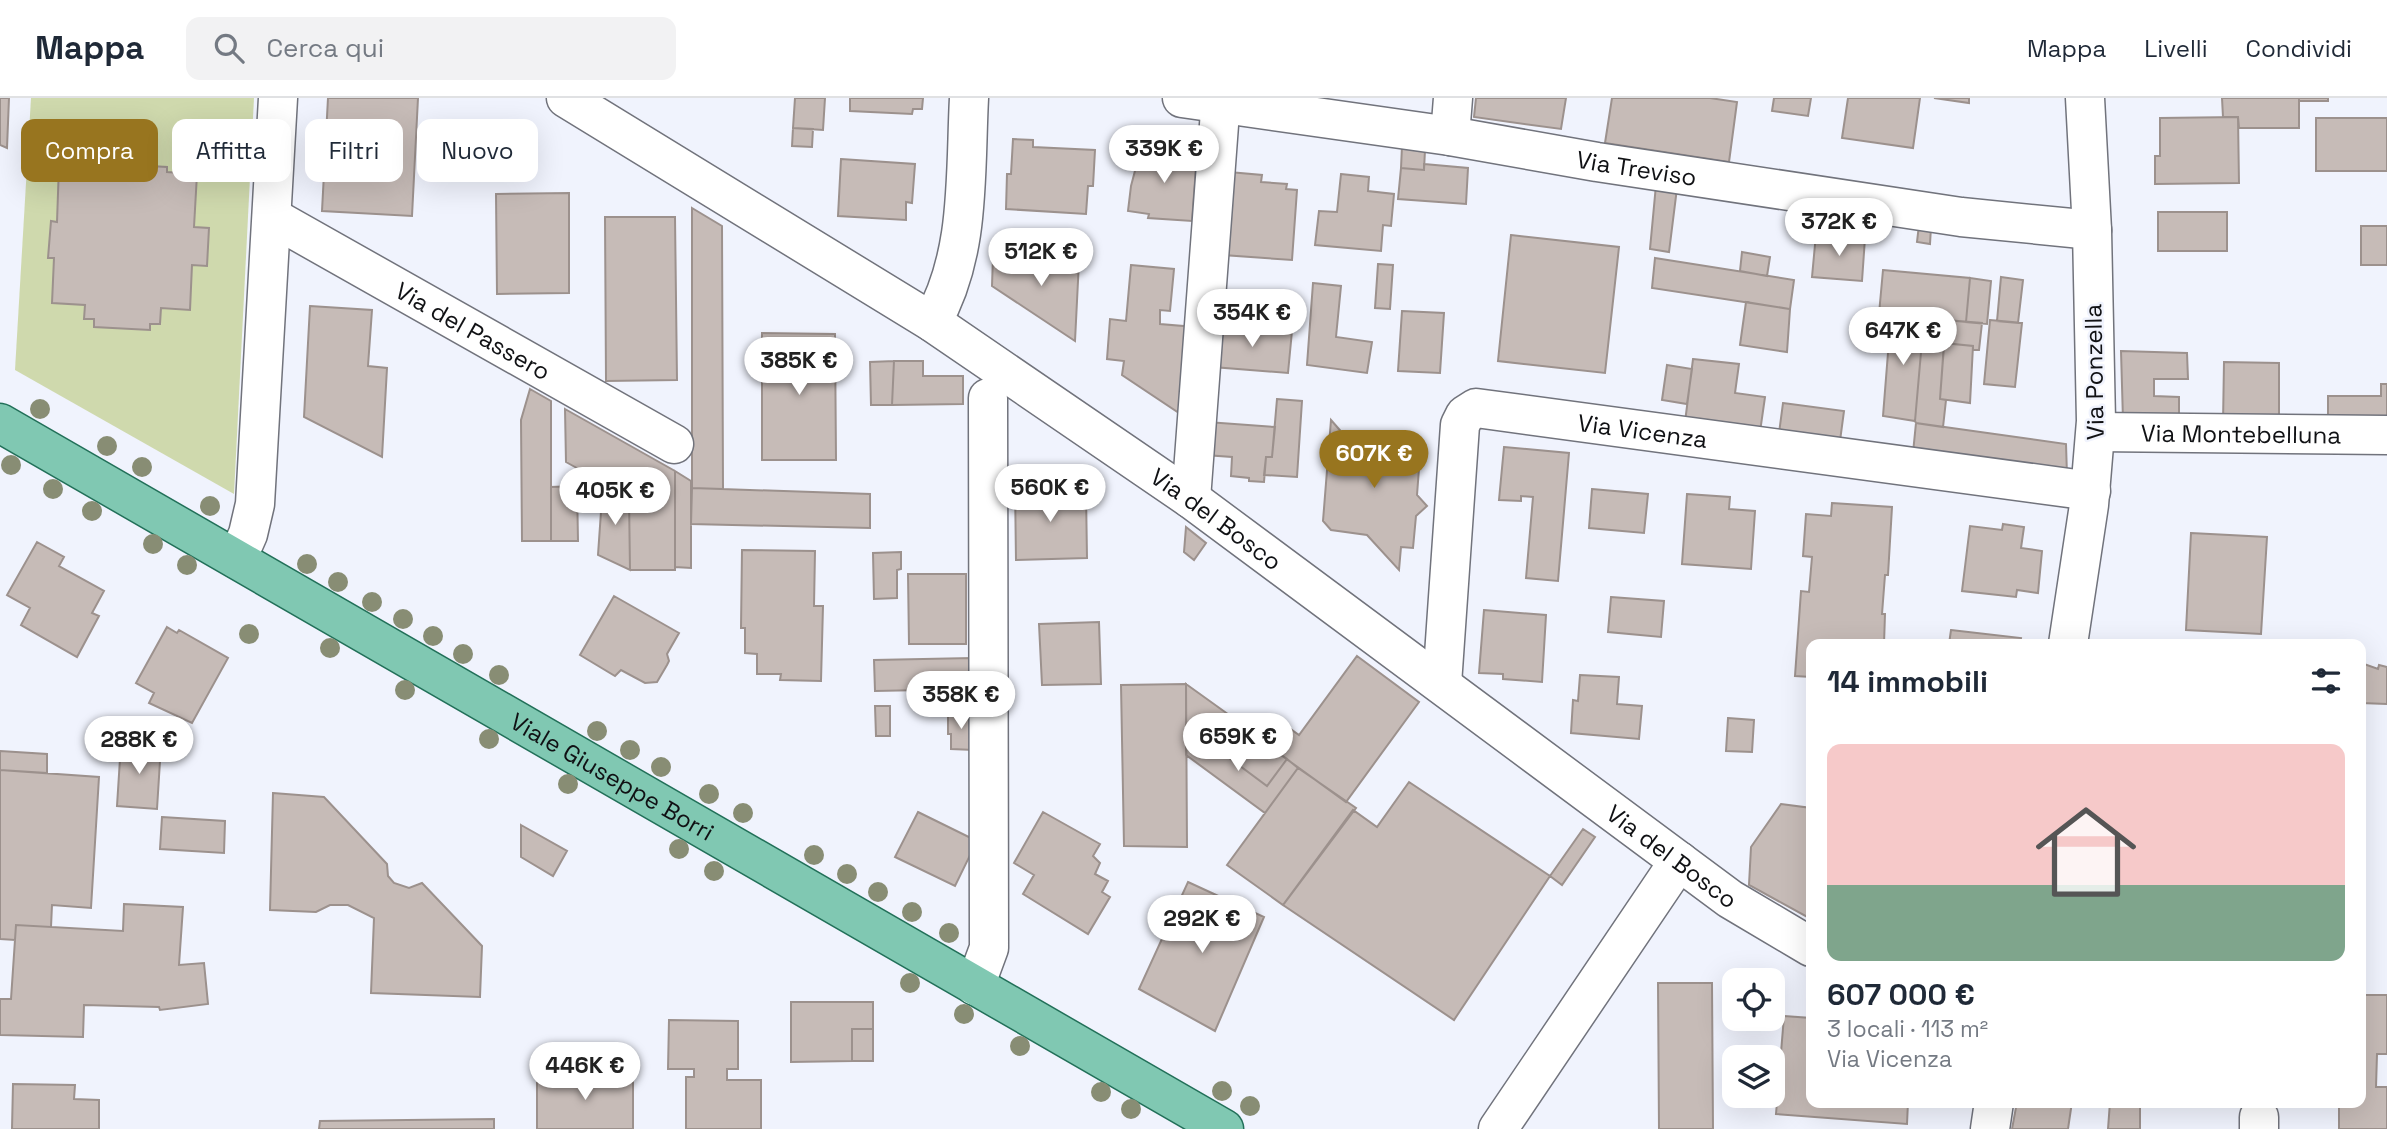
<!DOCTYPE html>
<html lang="it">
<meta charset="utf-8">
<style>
body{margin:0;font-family:"Space Grotesk",sans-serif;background:#f2f2f3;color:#1f2937;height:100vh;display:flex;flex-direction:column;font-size:26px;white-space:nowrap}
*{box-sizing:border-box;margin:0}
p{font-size:23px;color:#747a83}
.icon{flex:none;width:38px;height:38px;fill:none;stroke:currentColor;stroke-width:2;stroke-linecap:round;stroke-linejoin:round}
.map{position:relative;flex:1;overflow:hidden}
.side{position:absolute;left:1806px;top:541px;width:560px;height:469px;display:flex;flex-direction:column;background:#fff;border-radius:14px;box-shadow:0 7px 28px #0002}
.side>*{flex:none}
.top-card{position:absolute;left:21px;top:21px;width:665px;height:63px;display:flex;gap:14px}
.tools{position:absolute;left:1722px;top:870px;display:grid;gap:14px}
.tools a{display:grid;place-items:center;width:63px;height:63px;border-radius:14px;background:#fff;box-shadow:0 7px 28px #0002;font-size:35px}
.price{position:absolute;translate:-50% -60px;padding:0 16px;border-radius:24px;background:#fff;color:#222;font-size:23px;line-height:46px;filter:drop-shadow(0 2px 4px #0008)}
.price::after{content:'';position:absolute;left:50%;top:42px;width:21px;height:16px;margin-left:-10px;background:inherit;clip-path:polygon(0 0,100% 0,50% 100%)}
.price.on{background:#98751f;color:#fff}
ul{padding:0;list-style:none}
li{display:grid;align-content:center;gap:14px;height:371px;padding:0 21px}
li+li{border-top:2px solid #e0e1e3}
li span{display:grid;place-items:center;height:217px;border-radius:14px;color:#555}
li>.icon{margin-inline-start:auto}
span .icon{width:126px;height:126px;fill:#fffc;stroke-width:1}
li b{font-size:30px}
h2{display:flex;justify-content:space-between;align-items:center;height:84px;padding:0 21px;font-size:30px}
.pill{padding:0 24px;border-radius:14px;background:#fff;box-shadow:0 7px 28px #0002;font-size:24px;line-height:63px}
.pill.on{background:#98751f;color:#fff}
header{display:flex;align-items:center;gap:42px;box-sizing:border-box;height:98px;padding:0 35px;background:#fff;border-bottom:2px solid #e0e1e3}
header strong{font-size:33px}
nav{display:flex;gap:38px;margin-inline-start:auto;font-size:24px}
.search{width:490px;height:63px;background:#f2f2f3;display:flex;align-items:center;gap:18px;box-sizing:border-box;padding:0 24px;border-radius:14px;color:#747a83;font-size:26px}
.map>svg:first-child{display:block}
</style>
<header>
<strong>Mappa</strong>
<div class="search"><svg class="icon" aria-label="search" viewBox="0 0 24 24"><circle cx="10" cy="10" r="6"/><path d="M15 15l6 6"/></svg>Cerca qui</div>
<nav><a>Mappa</a><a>Livelli</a><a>Condividi</a></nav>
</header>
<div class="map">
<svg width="2387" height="1031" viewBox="0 0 2387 1031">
<rect width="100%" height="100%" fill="#f0f3fd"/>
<path fill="#cfd9ad" d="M31,0H254L234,396L15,272Z"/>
<path fill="#c6bbb7" stroke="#9c918d" stroke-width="2" d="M0,0H9L7,50L0,47Z
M328,0H418L412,118L322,113Z
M795,0H825L823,32L793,30Z
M850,0H923L922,11H913L912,16L850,13Z
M1476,0H1566L1561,31L1474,19Z
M1612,0H1710L1737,4L1729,64L1605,45Z
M1774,0H1811L1808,18L1772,13Z
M1848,0H1920L1913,50L1842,40Z
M1934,0H1969V5Z
M2222,0H2299V30H2239L2238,19H2223Z
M2299,0H2328V3H2299Z
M2238,19L2239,85L2155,86V58H2160V20Z
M2316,20H2387V73H2316Z
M793,30L813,31L812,49L792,48Z
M1013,41L1033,42V49L1095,52L1093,88H1088L1086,116L1006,111L1007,76H1011Z
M1402,48L1425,52L1424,72L1401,70Z
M1141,50L1197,55L1192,123L1148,120L1149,116L1128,113L1131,88Z
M841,61L915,66L912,105L906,104V122L838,118Z
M97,65L167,69V74L197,76L194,129L209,130L207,168L192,167L190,212L161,210L160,226H150V232L94,229V221H84L85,207L52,205L54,160H48L51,123L57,124L59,67L97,69Z
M1424,66L1468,70L1466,106L1398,101L1401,70L1424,72Z
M1229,74L1262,77L1261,84L1287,86L1286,91L1297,92L1292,162L1223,157Z
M1341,76L1369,79L1368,93L1394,96L1391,128L1383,127L1381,153L1315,147L1319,113L1337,114Z
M1656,87L1677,90L1669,154L1650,151Z
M569,95V195L497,196L496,96Z
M692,110L722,128L723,391L692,390Z
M2158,114H2227V153H2158Z
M605,119H675L677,282L606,283Z
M1919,127L1931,129L1930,146L1917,144Z
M2361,128H2387V167H2361Z
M1816,136L1865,140L1862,183L1812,179Z
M1511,137L1619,149L1605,275L1498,263Z
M1742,154L1770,159L1767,178L1740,173Z
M993,158L1079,163L1075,243L992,188Z
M1655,160L1794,182L1790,211L1652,190Z
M1378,166L1393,167L1390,211L1375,210Z
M1131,167L1174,171L1170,213L1160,212V226L1195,229L1182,317L1122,277L1124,263L1107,261L1110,221L1126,223Z
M1883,172L1970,180L1966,224L1879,216Z
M2001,179L2023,182L2018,225L1997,223Z
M1970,180L1991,183L1987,226L1966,224Z
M1313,185L1341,188L1336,239L1372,244L1367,275L1307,267Z
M1746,204L1790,211L1787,254L1740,247Z
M310,208L372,212L368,268L387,270L382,359L304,319Z
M1402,213L1444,215L1440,275L1398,273Z
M1891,217L1924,220L1915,323L1883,318Z
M1924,220L1946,222L1940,301L1946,302L1943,329L1916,325L1915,323Z
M1946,222L1982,225L1979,252H1973V248L1944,245Z
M1990,222L2022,225L2015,289L1984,286Z
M1217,227L1292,233L1288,275L1213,269Z
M762,235L835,236L836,362H762Z
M1944,245L1973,248L1970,305L1940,301Z
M2121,253L2187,255L2188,281H2154V298L2179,299V323L2123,322Z
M1693,261L1739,266L1735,295L1765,299L1760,334L1685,324Z
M894,263H923V278H963V306L892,307Z
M894,263L892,307H871L870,264Z
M2224,264L2279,265V326H2223Z
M1667,267L1692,271L1687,306L1662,302Z
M2381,286H2387V329H2328V298H2381Z
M530,291L551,303V443H522L521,322Z
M1277,301L1302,303L1297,379L1264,377L1266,359H1272Z
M1783,305L1844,313L1840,343L1779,335Z
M565,311L675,373V472H630L629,399L566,364Z
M1331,322L1345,338L1421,344L1417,397L1427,408L1416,418L1413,450L1401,449L1399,472L1367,437L1331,432L1323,423Z
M1207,324L1275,329L1272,359H1266L1264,384L1249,383V380L1231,378L1232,359L1205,357Z
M1916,325L2066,346L2067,377L1913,355Z
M1504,349L1569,355L1558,483L1526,480L1533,399L1521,398V403L1499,402Z
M675,373L691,383V470L675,469Z
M603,385L629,399L630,472L598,457Z
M577,388L578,443H551V389Z
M1015,388H1052V395H1086L1087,460L1016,462Z
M692,390L870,396V430L691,426Z
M1592,391L1648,396L1644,435L1589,430Z
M1687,396L1730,399L1729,411L1755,413L1751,471L1682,466Z
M1832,405L1892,409L1888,477H1885L1882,516H1885L1884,546H1811V579L1795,578L1801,493L1809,494L1812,459L1803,458L1806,416L1831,418Z
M2003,426L2024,429L2021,450L2042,453L2038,495L2017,492L2016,499L1962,493L1970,428L2002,432Z
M1186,429L1206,445L1194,462L1184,454Z
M2191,435L2267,439L2261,536L2186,532Z
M37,444L64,459L59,468L104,493L92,515L99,518L77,559L21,527L30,510L7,497Z
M742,452L815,453L814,508H823L821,583L780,582L781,576H757V556L745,555V530H741Z
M901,454V471L897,472V500L874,501L873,455Z
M908,476H966V546H909Z
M614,498L679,535L667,556L669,563L667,567L657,584L645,585L621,572L615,578L580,557Z
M1611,499L1664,503L1661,539L1608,534Z
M1484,512L1546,517L1542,584L1503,581V576L1479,575Z
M1099,524L1101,586L1042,587L1039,526Z
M167,529L177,535L179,532L228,560L192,625L149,605L154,595L136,585Z
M1951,532L2021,540L2020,546H1949Z
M1357,558L1419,604L1346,704L1263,644L1278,622L1299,637Z
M972,560V591L875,593L874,562Z
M2364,566L2378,571L2379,567L2387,569V606L2361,605V580Z
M1580,577L1619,579L1617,606L1642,608L1639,641L1571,635L1573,602L1578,603Z
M1186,586L1187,749L1124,748L1121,587Z
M1186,586L1264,642L1263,644L1287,661L1267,688L1186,628Z
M875,608H890V638H876Z
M948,615H973L974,652L951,651V636H948Z
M1728,620L1754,622L1752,654L1726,653Z
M1186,628L1267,688L1287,661L1298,670L1265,715L1186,657Z
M121,645L161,647L157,711L117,708Z
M0,653L47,656V675L0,672Z
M1298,670L1356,710L1283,807L1227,767Z
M0,672L99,679L91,810L52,807L51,829L16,827L15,842L0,841Z
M1409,684L1550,778L1454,922L1283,807L1353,712L1377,729Z
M273,695L324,699L387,766L388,778L394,785L409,790L422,785L482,848L480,899L371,895L374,820L348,807H330L316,814L270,812Z
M1781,706L1811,710V821L1749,787L1751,749Z
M918,714L977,743L955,788L895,759Z
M1043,714L1100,746L1093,758L1100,765L1095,776L1108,783L1102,794L1110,799L1088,836L1023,796L1034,777L1014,765Z
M162,719L225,723L224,755L160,751Z
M521,727L567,753L553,778L521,759Z
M1583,731L1595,739L1562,787L1550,778Z
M1188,784L1264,819L1215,933L1139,891Z
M124,806L183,809L179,867L204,865L208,906L160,912L159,909L84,907L83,939L0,937V901H11L16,827L123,833Z
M1658,885H1712L1713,1031H1659Z
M2361,897H2387V956H2377L2376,989H2387V1031H2339V1004H2361Z
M791,904H873V931H852V963L791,964Z
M1784,918L1811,920V1004H1908L1907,1026L1776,1016Z
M669,922L738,923V971H727V982H761V1031H686V979H694V971H668Z
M852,931H873V963H852Z
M633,976V1031H537V977Z
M13,986L75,987L74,1001L99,1002V1031H12Z
M2017,1004H2072L2068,1031H2012Z
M2110,1004H2140V1031H2108Z
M494,1021V1031H319L320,1023Z"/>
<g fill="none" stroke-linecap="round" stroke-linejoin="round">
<defs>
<g id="minor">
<path id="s1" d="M566,0L932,224L1191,401L1730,801L1811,849"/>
<path id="s2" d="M1182,0L1450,38L1597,64L1961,119L2092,132"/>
<path d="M1450,38L1453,0"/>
<path id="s3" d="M272,119L674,346"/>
<path d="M932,224C971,156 965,76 969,0"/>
<path id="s4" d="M2096,334L2387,337"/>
<path d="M1191,401L1221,0"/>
<path d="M237,461L248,436L255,406L278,0"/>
<path d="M2068,546L2089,407L2096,323L2092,132L2085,0"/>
<path id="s5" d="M1442,586L1460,327L1465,317L1476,310L2091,393"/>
<path d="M975,888L989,850L988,300"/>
<path d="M1498,1031L1679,763"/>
<path d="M1990,1031L1994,1004"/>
<path d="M2259,1031V1019"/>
</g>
<g id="major">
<path id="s6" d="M0,325L1224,1031"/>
</g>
</defs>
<use href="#minor" stroke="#71737c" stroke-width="41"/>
<use href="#major" stroke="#227059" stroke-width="41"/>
<use href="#minor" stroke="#fff" stroke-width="38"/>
<use href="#major" stroke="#80c8b2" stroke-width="38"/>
</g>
<g fill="#888d74">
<circle cx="40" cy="311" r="10"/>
<circle cx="107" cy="348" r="10"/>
<circle cx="11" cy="367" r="10"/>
<circle cx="142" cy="369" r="10"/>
<circle cx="53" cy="391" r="10"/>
<circle cx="210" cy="408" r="10"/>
<circle cx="92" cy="413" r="10"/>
<circle cx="153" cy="446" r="10"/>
<circle cx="307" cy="466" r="10"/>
<circle cx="187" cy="467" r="10"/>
<circle cx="338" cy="484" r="10"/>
<circle cx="372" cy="504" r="10"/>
<circle cx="403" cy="521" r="10"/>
<circle cx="249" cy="536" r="10"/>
<circle cx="433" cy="538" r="10"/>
<circle cx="330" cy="550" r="10"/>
<circle cx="463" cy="556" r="10"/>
<circle cx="499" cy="577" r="10"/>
<circle cx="405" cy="592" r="10"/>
<circle cx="597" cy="633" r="10"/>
<circle cx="489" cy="641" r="10"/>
<circle cx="630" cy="652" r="10"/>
<circle cx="661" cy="669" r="10"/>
<circle cx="568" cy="686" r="10"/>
<circle cx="709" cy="696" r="10"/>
<circle cx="743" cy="715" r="10"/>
<circle cx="679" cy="751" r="10"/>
<circle cx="814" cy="757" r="10"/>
<circle cx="714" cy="773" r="10"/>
<circle cx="847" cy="776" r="10"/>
<circle cx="878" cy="794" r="10"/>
<circle cx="912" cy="814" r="10"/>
<circle cx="949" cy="835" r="10"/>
<circle cx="910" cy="885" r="10"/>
<circle cx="964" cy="916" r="10"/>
<circle cx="1020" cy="948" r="10"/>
<circle cx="1222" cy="993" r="10"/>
<circle cx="1101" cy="994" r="10"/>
<circle cx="1250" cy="1008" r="10"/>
<circle cx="1131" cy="1011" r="10"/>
</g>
<g text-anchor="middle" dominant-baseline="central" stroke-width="5" stroke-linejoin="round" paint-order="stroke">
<g font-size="24" fill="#101114" stroke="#f0f3fd">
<text stroke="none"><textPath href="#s2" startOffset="460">Via Treviso</textPath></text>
<text stroke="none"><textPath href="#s3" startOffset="231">Via del Passero</textPath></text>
<text transform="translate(2094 274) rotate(-91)">Via Ponzella</text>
<text stroke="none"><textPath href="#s5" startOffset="452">Via Vicenza</textPath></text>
<text stroke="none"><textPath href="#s4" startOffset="145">Via Montebelluna</textPath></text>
<text stroke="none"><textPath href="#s1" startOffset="775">Via del Bosco</textPath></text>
<text stroke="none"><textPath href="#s6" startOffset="707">Viale Giuseppe Borri</textPath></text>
<text stroke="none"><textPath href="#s1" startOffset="1342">Via del Bosco</textPath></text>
</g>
</g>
</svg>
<div class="tools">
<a><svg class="icon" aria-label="locate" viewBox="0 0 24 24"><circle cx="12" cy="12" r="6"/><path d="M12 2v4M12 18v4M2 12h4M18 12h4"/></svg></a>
<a><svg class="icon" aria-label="layers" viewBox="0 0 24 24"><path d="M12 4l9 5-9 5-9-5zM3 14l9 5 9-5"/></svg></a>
</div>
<b class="price" style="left:1164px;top:87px">339K €</b>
<b class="price" style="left:1839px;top:160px">372K €</b>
<b class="price" style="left:1041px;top:190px">512K €</b>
<b class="price" style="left:1252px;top:251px">354K €</b>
<b class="price" style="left:1903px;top:269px">647K €</b>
<b class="price" style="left:799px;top:299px">385K €</b>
<b class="price on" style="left:1374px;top:392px">607K €</b>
<b class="price" style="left:1050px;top:426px">560K €</b>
<b class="price" style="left:615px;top:429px">405K €</b>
<b class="price" style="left:961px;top:633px">358K €</b>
<b class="price" style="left:1238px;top:675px">659K €</b>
<b class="price" style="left:139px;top:678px">288K €</b>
<b class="price" style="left:1202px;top:857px">292K €</b>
<b class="price" style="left:585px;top:1004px">446K €</b>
<div class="top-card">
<a class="pill on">Compra</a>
<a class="pill">Affitta</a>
<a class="pill">Filtri</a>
<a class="pill">Nuovo</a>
</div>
<section class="side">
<h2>14 immobili<svg class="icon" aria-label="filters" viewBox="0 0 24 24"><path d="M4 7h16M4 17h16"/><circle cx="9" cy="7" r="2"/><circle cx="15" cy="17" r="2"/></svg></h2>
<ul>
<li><span style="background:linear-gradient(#f6c9c9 65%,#7fa58c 0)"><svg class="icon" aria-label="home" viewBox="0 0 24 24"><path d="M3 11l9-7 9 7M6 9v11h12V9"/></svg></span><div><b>607 000 €</b><p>3 locali · 113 m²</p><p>Via Vicenza</p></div></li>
</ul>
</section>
</div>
